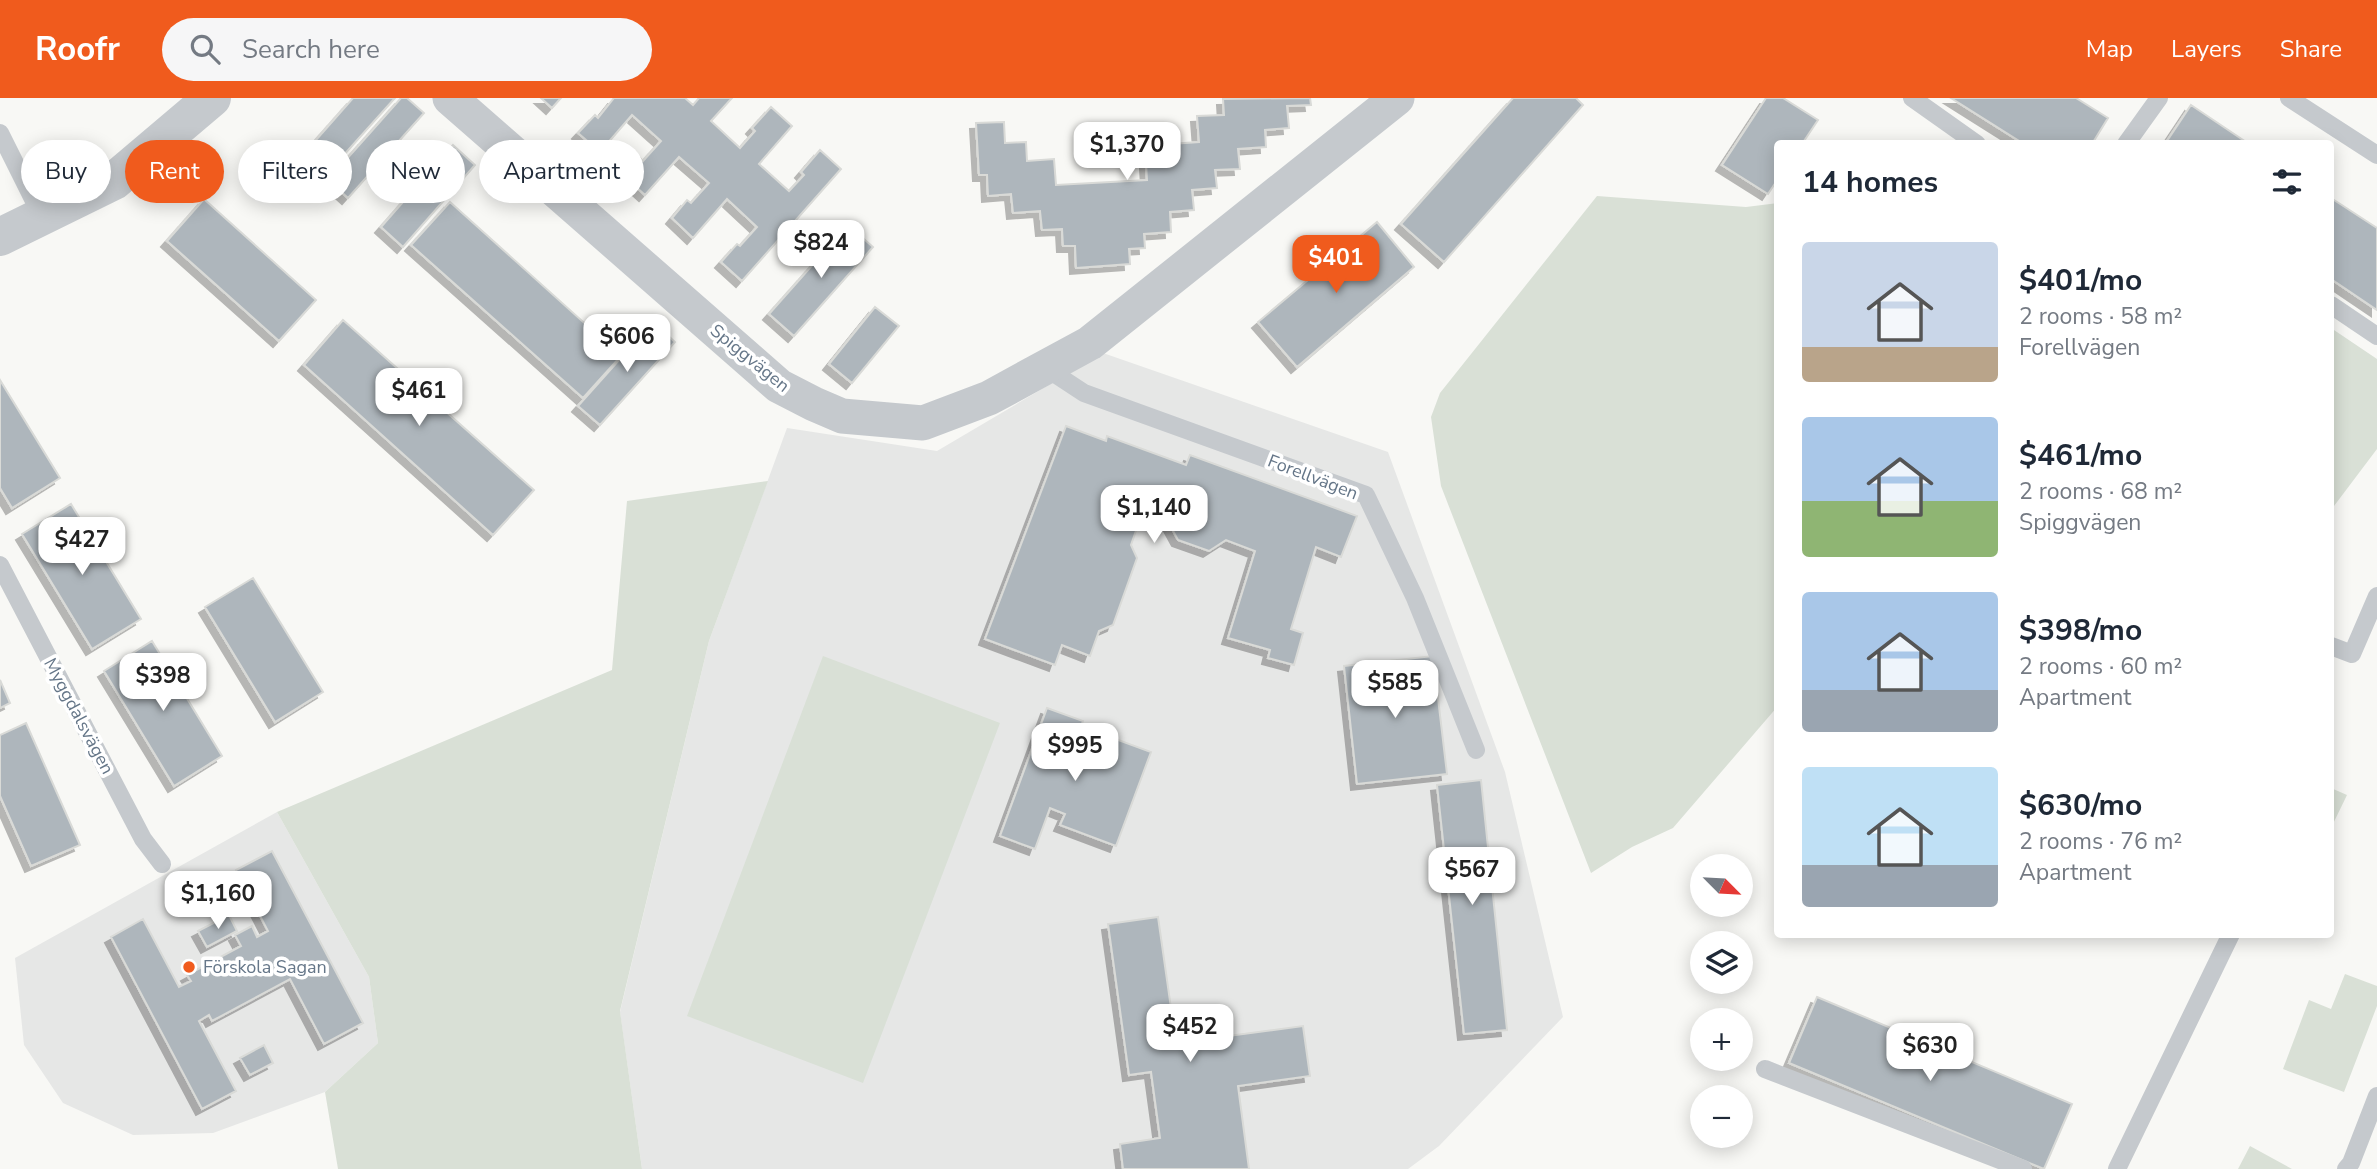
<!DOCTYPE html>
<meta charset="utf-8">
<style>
body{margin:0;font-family:"Nunito Sans",sans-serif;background:#f6f6f7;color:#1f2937;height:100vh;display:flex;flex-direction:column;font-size:26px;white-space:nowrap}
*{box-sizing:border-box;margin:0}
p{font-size:23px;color:#747a83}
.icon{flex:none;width:38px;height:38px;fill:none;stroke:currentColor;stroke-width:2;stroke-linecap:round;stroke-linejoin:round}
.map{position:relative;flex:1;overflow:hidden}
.drawer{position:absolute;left:1774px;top:42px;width:560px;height:798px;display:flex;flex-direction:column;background:#fff;border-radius:7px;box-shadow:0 4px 18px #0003}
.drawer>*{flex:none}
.guide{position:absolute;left:21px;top:42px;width:665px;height:63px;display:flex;gap:14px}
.needle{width:46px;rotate:114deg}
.tools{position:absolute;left:1690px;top:756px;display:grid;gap:14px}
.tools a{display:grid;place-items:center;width:63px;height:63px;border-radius:50%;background:#fff;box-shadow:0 4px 18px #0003;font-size:35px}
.price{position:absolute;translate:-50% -60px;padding:0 16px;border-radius:14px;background:#fff;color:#222;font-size:23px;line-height:46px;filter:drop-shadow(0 2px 4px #0008)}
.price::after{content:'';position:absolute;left:50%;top:42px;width:21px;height:16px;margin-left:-10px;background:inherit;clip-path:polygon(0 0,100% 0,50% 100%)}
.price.current{background:#f05b1d;color:#fff}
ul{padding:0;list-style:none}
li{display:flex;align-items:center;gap:21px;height:175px;padding:0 28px}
li span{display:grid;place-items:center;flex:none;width:196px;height:140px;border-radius:7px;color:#555}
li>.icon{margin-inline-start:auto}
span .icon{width:84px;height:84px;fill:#fffc;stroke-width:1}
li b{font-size:30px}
h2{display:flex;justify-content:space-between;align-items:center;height:84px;padding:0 28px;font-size:30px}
.tag{padding:0 24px;border-radius:32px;background:#fff;box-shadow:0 4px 18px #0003;font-size:24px;line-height:63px}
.tag.current{background:#f05b1d;color:#fff}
header{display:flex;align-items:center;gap:42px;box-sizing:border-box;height:98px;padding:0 35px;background:#f05b1d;color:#fff}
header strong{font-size:33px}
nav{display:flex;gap:38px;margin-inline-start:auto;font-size:24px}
.search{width:490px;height:63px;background:#f6f6f7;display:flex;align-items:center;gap:18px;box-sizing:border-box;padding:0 24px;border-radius:38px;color:#747a83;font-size:26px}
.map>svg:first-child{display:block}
</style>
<header>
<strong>Roofr</strong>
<div class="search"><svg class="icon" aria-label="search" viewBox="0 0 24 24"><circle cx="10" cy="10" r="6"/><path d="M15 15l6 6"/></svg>Search here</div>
<nav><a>Map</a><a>Layers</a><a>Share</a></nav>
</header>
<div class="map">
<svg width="2377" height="1071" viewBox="0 0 2377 1071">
<defs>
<filter id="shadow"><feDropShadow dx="-6" dy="6" stdDeviation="0" flood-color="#0004"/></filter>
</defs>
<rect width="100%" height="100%" fill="#f8f8f5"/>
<path fill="#e6e7e6" d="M1103,255L1388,354L1505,674L1563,919L1439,1048L1408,1071H642L620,914L709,543L787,330L937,353Z
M277,714L369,879L378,945L325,994L213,1035L133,1037L63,1005L24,947L15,860Z"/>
<path fill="#d9e0d6" d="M1597,98L1746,109L1778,105V608L1673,730L1632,749L1591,775L1441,388L1431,319L1440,295Z
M2331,230L2377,261V351L2331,412Z
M768,383L709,543L620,913L642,1071H338L325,994L378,945L369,879L277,714L612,572L627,403Z
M823,558L1000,625L863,985L687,918Z
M2331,690L2347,697L2331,730Z
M2345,876L2377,888V908L2344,994L2283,971L2309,902L2331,911Z
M2250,1048L2292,1071H2238Z"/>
<path fill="#aeb6bc" stroke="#d9dad7" stroke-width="2" filter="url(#shadow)" d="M353,0H395L324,79L301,59Z
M401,0H407L424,15L348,100L328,82Z
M541,0H561L552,10Z
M614,0H685L693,7L699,0H732L711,23L740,50L755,33L752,30L771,9L792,28L759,66L789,93L804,77L801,74L820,52L841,71L742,183L721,164L737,146L740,148L757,129L727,101L693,140L672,120L687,102L691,105L709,85L679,59L645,97L624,78L640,60L643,63L661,43L632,17L600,54L578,35L595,17L598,20Z
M1310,0L1311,7L1287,8L1289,30L1265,32L1266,49L1238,51L1240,71L1215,72L1217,90L1192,92L1194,112L1170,114L1171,134L1144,136L1145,150L1129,151L1130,166L1076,170L1075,148H1063L1062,131L1042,132L1040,113L1013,115L1011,96L988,98L987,77H979L976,25L1004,24L1005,45L1026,44L1027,63L1054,61L1056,87L1147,82L1146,65L1171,64L1170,46L1199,44L1197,18L1224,17L1223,1Z
M1513,0H1576L1583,7L1444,164L1401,126Z
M1766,0H1783L1818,22L1802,46H1778V81L1768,96L1722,67Z
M1951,0H2076L2108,20L2092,46H2024Z
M2191,7L2249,46H2165Z
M453,47L475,67L403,149L381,129Z
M2331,100L2377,130V212L2331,181Z
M204,101L316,202L279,243L167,143Z
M450,104L621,258L583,300L411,147Z
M1377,124L1414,169L1297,269L1258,224Z
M848,127L873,149L794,238L769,216Z
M875,209L899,228L852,285L829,266Z
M343,222L534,392L493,437L304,267Z
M653,224L675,244L600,327L578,308Z
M0,282L60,380L12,410L0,390Z
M1066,328L1106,343L1107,338L1186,367L1190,357L1357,418L1341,459L1316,449L1291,531L1303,535L1294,567L1268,560L1270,552L1228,540L1255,453L1226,442L1209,453L1178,442L1166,420L1168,416L1145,407L1131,447L1137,460L1113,527L1099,533L1090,558L1062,547L1055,567L985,541Z
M71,406L141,521L92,551L22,436Z
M253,480L323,594L275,624L205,509Z
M152,543L222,658L174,688L104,573Z
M1433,558L1447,676L1357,686L1344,568Z
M0,582L10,605L0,610Z
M1047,610L1083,623L1079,633L1093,638L1094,633L1151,654L1116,748L1060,727L1065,716L1050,710L1035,751L1000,738Z
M26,625L80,747L31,768L0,698V637Z
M1481,682L1507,932L1464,936L1437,687Z
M272,753L363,925L324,946L290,881L212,923L209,917L199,923L236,993L202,1011L111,839L143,821L179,889L191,883L187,877L241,848L235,837L252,828L257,839L268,833L236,772Z
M229,817L237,833L207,849L198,833Z
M1158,819L1176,945L1303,928L1310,978L1238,988L1249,1071H1123L1120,1046L1160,1040L1151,974L1129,977L1108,826Z
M1817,899L2072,1006L2044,1071L1789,965Z
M264,947L273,965L250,977L240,960Z"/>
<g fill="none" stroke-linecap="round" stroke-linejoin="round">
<path stroke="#c5c9cd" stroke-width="18" d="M1912,0L1977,46
M2289,0L2377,57
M0,35L42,119
M2126,46L2159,0
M2331,207L2377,238
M1046,270L1084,295L1366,397L1415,500L1476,652
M0,467L143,741L162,766
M2331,548L2352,556L2377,498
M1765,971L2023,1071
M2117,1071L2231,836
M2346,1071L2351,1065L2377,998"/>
<path stroke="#c5c9cd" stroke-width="35" d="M450,0L779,288L814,306L842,318L923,325L989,300L1090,245L1397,0"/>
<path stroke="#c5c9cd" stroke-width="38" d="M0,139L114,83L212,0"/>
</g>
<circle fill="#f05b1d" stroke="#fff" stroke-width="2.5" cx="189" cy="869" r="7"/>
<g text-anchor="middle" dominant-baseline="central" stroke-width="7" stroke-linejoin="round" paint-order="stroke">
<g font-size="18" fill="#657688" stroke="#fff">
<text transform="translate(750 260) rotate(39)">Spiggvägen</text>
<text transform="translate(1313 379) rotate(21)">Forellvägen</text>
<text transform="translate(79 618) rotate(62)">Myggdalsvägen</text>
</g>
<g font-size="18" fill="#657688" stroke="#fff" text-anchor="start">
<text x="203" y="869">Förskola Sagan</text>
</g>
</g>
</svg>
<div class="tools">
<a><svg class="needle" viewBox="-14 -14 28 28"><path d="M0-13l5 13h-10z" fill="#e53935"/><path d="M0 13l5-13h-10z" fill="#747a83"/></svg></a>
<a><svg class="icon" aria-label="layers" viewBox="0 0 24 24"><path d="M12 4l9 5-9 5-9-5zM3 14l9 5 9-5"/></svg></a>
<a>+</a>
<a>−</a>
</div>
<b class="price" style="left:1127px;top:84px">$1,370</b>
<b class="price" style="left:821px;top:182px">$824</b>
<b class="price current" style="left:1336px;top:197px">$401</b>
<b class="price" style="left:627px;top:276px">$606</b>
<b class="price" style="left:419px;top:330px">$461</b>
<b class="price" style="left:1154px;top:447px">$1,140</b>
<b class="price" style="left:82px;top:479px">$427</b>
<b class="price" style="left:163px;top:615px">$398</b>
<b class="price" style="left:1395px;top:622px">$585</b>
<b class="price" style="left:1075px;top:685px">$995</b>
<b class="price" style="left:1472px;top:809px">$567</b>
<b class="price" style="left:218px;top:833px">$1,160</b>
<b class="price" style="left:1190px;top:966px">$452</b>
<b class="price" style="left:1930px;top:985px">$630</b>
<div class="guide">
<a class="tag">Buy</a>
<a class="tag current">Rent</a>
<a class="tag">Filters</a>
<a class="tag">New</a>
<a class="tag">Apartment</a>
</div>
<section class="drawer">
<h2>14 homes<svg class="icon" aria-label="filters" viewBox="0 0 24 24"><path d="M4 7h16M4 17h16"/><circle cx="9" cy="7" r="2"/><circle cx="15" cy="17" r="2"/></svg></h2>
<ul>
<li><span style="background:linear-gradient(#c9d6e8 75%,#b9a48a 0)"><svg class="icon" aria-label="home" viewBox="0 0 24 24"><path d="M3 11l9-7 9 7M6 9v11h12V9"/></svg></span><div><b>$401/mo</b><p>2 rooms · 58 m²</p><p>Forellvägen</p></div></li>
<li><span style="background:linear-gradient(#a9c7e8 60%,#8fb573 0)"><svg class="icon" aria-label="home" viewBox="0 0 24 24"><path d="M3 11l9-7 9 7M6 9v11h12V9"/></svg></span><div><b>$461/mo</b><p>2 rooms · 68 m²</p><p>Spiggvägen</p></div></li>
<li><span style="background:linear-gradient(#a9c7e8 70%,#9aa5b1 0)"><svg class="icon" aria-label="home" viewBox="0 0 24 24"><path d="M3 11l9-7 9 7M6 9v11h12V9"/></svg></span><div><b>$398/mo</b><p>2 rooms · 60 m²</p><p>Apartment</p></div></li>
<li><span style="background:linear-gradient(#bfe0f5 70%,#9aa5b1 0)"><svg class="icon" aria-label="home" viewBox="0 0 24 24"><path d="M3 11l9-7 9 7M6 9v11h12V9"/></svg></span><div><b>$630/mo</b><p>2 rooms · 76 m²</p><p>Apartment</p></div></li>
</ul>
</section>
</div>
